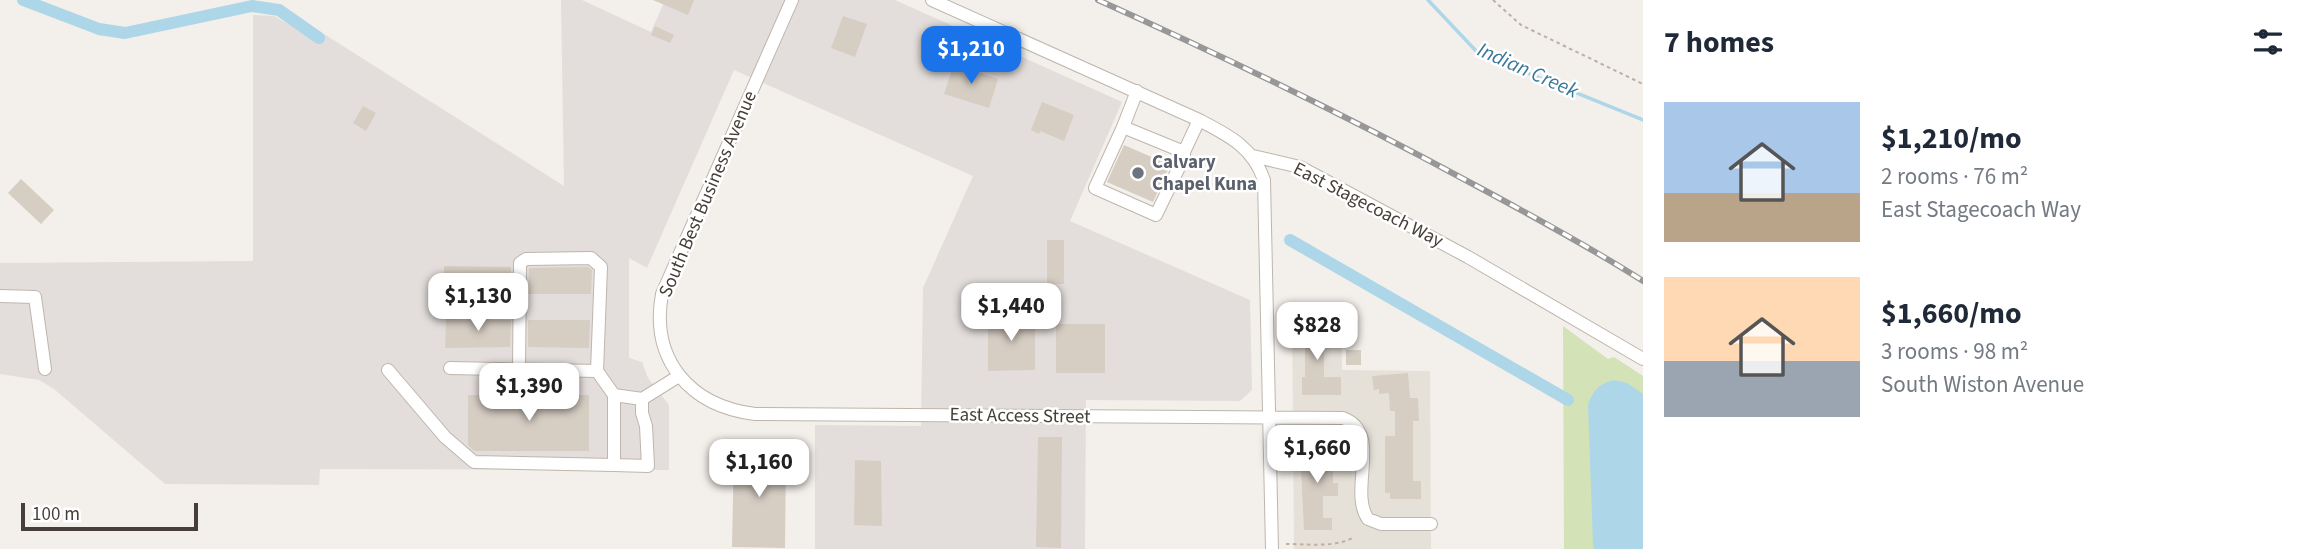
<!DOCTYPE html>
<meta charset="utf-8">
<style>
body{margin:0;font-family:"Source Sans 3",sans-serif;background:#f6f6f7;color:#1f2937;height:100vh;display:flex;flex-direction:column;font-size:26px;white-space:nowrap}
*{box-sizing:border-box;margin:0}
p{font-size:23px;color:#747a83}
.icon{flex:none;width:38px;height:38px;fill:none;stroke:currentColor;stroke-width:2;stroke-linecap:round;stroke-linejoin:round}
.map{position:relative;flex:1;overflow:hidden}
.details{display:flex;flex-direction:column;background:#fff;width:665px}
.details>*{flex:none}
.scale{position:absolute;left:21px;bottom:18px;width:177px;box-sizing:border-box;padding-left:7px;border:4px solid #463f39;border-top:0;font-size:19px;line-height:24px;white-space:nowrap;color:#463f39;-webkit-text-stroke:5px #fff;paint-order:stroke}
.price{position:absolute;translate:-50% -60px;padding:0 16px;border-radius:14px;background:#fff;color:#222;font-size:23px;line-height:46px;filter:drop-shadow(0 2px 4px #0008)}
.price::after{content:'';position:absolute;left:50%;top:42px;width:21px;height:16px;margin-left:-10px;background:inherit;clip-path:polygon(0 0,100% 0,50% 100%)}
.price.on{background:#1a73e8;color:#fff}
ul{padding:0;list-style:none}
li{display:flex;align-items:center;gap:21px;height:175px;padding:0 21px}
li span{display:grid;place-items:center;flex:none;width:196px;height:140px;border-radius:0px;color:#555}
li>.icon{margin-inline-start:auto}
span .icon{width:84px;height:84px;fill:#fffc;stroke-width:1}
li b{font-size:30px}
h2{display:flex;justify-content:space-between;align-items:center;height:84px;padding:0 21px;font-size:30px}
main{display:flex;flex:1;min-height:0}
.map>svg:first-child{display:block}
</style>
<main>
<div class="map">
<svg width="1643" height="549" viewBox="0 0 1643 549">
<rect width="100%" height="100%" fill="#f3efea"/>
<path fill="#e6e1d8" d="M1341,303L1342,370L1430,371L1431,549H1294L1292,304Z"/>
<path fill="#e3dedb" d="M561,0H582L651,32L665,0H895L1122,102L1070,221L1250,300L1252,390L1240,401L1086,400L1085,549H815V425L921,426L923,288L973,176L734,70L647,268L629,258V358L642,362L648,378L669,405V470L320,469L319,485L165,484L54,389L39,380L0,374V263L253,261V15L274,16L315,39L316,29L564,186Z"/>
<path fill="#d3e3b7" d="M1563,326L1608,359L1614,357L1643,376V549H1564Z"/>
<path fill="#add6e9" d="M1614,380L1627,383L1643,394V549H1594L1593,545L1588,405C1593,390 1599,384 1614,380Z"/>
<g fill="none" stroke-linecap="round" stroke-linejoin="round">
<path stroke="#add6e9" stroke-width="3.5" d="M1428,0L1478,53L1643,120"/>
<path stroke="#add6e9" stroke-width="12" d="M23,0L99,29L125,33L252,6L279,10L319,38
M1290,240L1568,400"/>
</g>
<path fill="#d6cdc3" d="M653,0H694L688,15Z
M843,16L867,24L855,57L831,48Z
M655,26L674,35L670,43L651,35Z
M954,64L998,79L989,108L944,94Z
M1042,102L1074,115L1064,141L1040,131L1039,134L1031,130Z
M363,106L376,113L366,131L353,123Z
M1124,145L1170,165L1153,202L1107,182Z
M21,179L54,210L41,224L8,193Z
M1047,240H1064V284H1047Z
M444,266L511,267V294H444Z
M588,267L592,270L591,294H528L529,268Z
M988,316H1035V370L988,371Z
M1305,318H1324V377H1341V395H1302V377H1305Z
M446,319L511,320L510,347L445,348Z
M528,320H590L589,348L528,347Z
M1056,324H1105V373H1056Z
M1346,350H1361V365H1346Z
M1408,373L1410,398H1418L1419,421H1413V481H1421V499H1390V493H1385V436H1395V411H1390L1389,393L1379,394V389L1374,390L1372,376Z
M468,395H589V451H474L468,445Z
M1038,437H1062L1061,548L1036,547Z
M1300,447H1326L1327,450H1337V463H1333V483H1338V496H1323V518H1332V530H1304Z
M734,450L786,451L785,548L732,547Z
M855,460L881,461L882,526L854,525Z"/>
<g fill="none" stroke-linecap="round" stroke-linejoin="round">
<defs>
<path id="minor" d="M792,0L662,294C650,360 690,406 755,414L1343,418C1383,433 1348,491 1368,519L1381,524H1431
M932,0L1199,120C1228,135 1253,147 1264,180L1272,549
M1137,91L1123,127L1184,152L1199,120
M1123,127L1095,188L1156,215L1184,157V152
M1253,156L1300,167L1468,257L1643,359
M0,296L35,297L45,369
M450,368L597,371L614,395L642,399L679,376
M519,369L520,263L526,259L591,258L601,267L597,371
M388,370L445,437L474,462L614,465V395
M614,465L648,466L646,426L642,413V399"/>
</defs>
<use href="#minor" stroke="#beb6ad" stroke-width="14"/>
<path stroke="#beb0a0" stroke-width="2" stroke-dasharray="3.5 3.5" stroke-linecap="butt" d="M1493,0L1521,25L1643,84
M1286,544C1306,544 1336,548 1354,537"/>
<use href="#minor" stroke="#fff" stroke-width="12"/>
<defs>
<path id="rail" d="M1098,0C1225,57 1349,117 1471,183C1529,214 1588,246 1643,281"/>
</defs>
<use href="#rail" stroke="#979797" stroke-width="6"/>
<use href="#rail" stroke="#fff" stroke-width="3.5" stroke-dasharray="10" stroke-linecap="butt"/>
</g>
<circle fill="#6b7280" stroke="#fff" stroke-width="2.5" cx="1138" cy="173" r="7"/>
<g text-anchor="middle" dominant-baseline="central" stroke-width="5" stroke-linejoin="round" paint-order="stroke">
<g font-size="19" font-weight="bold" fill="#5b616d" stroke="#fff" text-anchor="start">
<text x="1152" y="162">Calvary<tspan x="1152" dy="22">Chapel Kuna</tspan></text>
</g>
<g font-size="19" fill="#463f39" stroke="#fff">
<text transform="translate(708 194) rotate(-67)">South Best Business Avenue</text>
<text transform="translate(1368 205) rotate(27)">East Stagecoach Way</text>
<text transform="translate(1020 416) rotate(1)">East Access Street</text>
</g>
<g font-size="21" font-style="italic" fill="#397898" stroke="#fff">
<text transform="translate(1528 70) rotate(24)">Indian Creek</text>
</g>
</g>
</svg>
<div class="scale">100 m</div>
<b class="price on" style="left:971px;top:86px">$1,210</b>
<b class="price" style="left:478px;top:333px">$1,130</b>
<b class="price" style="left:1011px;top:343px">$1,440</b>
<b class="price" style="left:1317px;top:362px">$828</b>
<b class="price" style="left:529px;top:423px">$1,390</b>
<b class="price" style="left:1317px;top:485px">$1,660</b>
<b class="price" style="left:759px;top:499px">$1,160</b>
</div>
<section class="details">
<h2>7 homes<svg class="icon" aria-label="filters" viewBox="0 0 24 24"><path d="M4 7h16M4 17h16"/><circle cx="9" cy="7" r="2"/><circle cx="15" cy="17" r="2"/></svg></h2>
<ul>
<li><span style="background:linear-gradient(#a9c7e8 65%,#b9a48a 0)"><svg class="icon" aria-label="home" viewBox="0 0 24 24"><path d="M3 11l9-7 9 7M6 9v11h12V9"/></svg></span><div><b>$1,210/mo</b><p>2 rooms · 76 m²</p><p>East Stagecoach Way</p></div></li>
<li><span style="background:linear-gradient(#ffd9b3 60%,#9aa5b1 0)"><svg class="icon" aria-label="home" viewBox="0 0 24 24"><path d="M3 11l9-7 9 7M6 9v11h12V9"/></svg></span><div><b>$1,660/mo</b><p>3 rooms · 98 m²</p><p>South Wiston Avenue</p></div></li>
</ul>
</section>
</main>
